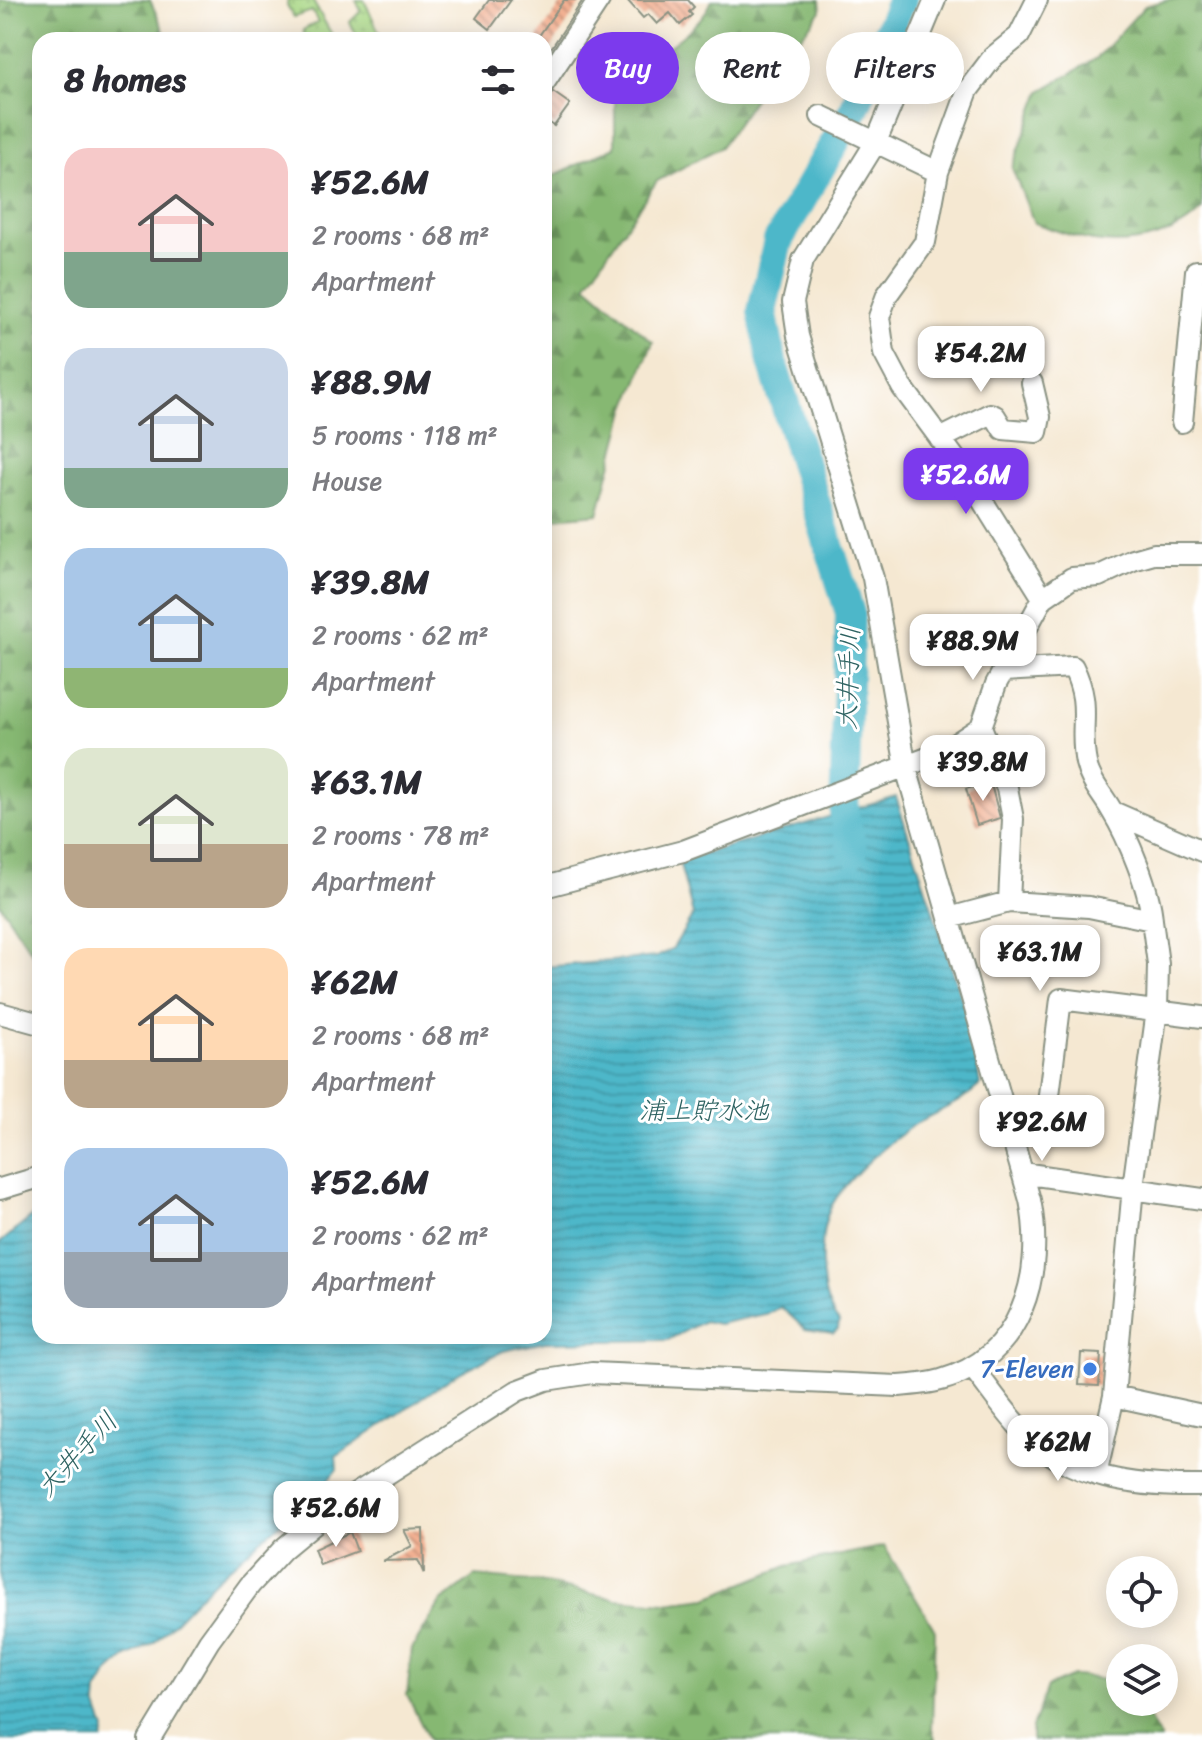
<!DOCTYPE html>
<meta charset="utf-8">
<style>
body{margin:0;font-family:Sriracha,"Klee One",sans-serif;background:#f7f7f7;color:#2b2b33;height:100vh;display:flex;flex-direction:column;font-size:30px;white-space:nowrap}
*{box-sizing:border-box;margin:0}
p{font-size:26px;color:#7c7c81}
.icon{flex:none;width:44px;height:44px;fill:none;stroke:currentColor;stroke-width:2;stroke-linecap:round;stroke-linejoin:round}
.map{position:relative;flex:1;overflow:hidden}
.panel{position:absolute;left:32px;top:32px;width:520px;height:1312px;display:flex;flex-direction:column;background:#fff;border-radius:24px;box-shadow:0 4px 20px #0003}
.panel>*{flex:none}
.top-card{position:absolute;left:576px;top:32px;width:506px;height:72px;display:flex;gap:16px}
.fabs{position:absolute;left:1106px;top:1556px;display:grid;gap:16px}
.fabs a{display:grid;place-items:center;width:72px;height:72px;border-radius:50%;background:#fff;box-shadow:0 4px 20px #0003;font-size:40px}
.price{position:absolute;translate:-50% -68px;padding:0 18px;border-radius:16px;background:#fff;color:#222;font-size:26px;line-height:52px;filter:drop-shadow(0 2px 4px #0008)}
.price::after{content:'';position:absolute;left:50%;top:48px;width:24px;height:18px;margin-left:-12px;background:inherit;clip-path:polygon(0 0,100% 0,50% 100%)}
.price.selected{background:#7c3aed;color:#fff}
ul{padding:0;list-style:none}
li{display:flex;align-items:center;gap:24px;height:200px;padding:0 32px}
li span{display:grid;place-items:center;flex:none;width:224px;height:160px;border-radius:24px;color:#555}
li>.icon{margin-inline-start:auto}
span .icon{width:96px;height:96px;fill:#fffc;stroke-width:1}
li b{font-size:34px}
h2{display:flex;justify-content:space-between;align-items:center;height:96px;padding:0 32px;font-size:34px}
.chip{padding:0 28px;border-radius:36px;background:#fff;box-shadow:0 4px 20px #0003;font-size:28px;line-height:72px}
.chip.selected{background:#7c3aed;color:#fff}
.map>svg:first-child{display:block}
</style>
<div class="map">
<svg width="1202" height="1740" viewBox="0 0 1202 1740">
<defs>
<pattern id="grass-dots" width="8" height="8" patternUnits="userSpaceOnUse" patternTransform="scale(2)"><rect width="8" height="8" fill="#a9d785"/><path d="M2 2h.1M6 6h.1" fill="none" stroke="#91b973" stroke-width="1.8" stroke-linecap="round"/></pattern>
<pattern id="forest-firs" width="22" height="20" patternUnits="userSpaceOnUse" patternTransform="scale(2)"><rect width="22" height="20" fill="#86b872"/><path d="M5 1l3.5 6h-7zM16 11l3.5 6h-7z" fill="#6d975e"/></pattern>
<pattern id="water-rules" width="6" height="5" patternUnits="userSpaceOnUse" patternTransform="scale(2)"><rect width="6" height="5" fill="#4db7c9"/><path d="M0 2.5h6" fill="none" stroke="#3f96a4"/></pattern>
<pattern id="building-back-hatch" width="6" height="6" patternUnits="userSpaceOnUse" patternTransform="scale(2)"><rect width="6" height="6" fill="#f2b092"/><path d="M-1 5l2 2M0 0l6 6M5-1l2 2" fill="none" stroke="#c39078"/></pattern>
</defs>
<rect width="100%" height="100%" fill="#fff"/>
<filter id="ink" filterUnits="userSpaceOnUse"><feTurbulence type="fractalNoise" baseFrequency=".0125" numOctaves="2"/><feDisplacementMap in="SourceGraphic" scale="16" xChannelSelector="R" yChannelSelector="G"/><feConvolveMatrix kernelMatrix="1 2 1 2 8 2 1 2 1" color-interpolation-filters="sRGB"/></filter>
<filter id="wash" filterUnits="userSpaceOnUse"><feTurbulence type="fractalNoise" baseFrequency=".006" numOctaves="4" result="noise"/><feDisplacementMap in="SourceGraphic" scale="32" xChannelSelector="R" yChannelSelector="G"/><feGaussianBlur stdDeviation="1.8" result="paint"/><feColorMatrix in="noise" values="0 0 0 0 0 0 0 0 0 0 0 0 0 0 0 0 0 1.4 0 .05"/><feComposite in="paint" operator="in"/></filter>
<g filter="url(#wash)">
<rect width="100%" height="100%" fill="#f5e8d2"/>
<path fill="url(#grass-dots)" stroke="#648a5c" stroke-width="2" d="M288,0H312L335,40H306L303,30L318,22L312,11L294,17L287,5Z
M356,0H364L379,32L371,40H359L350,22L361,11Z"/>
<path fill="url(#forest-firs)" stroke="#527a53" stroke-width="2" d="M0,0H150L168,40H40V965L0,904Z
M712,0H820L821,11L769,77L721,147L657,181L586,285L653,342L626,410L598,514L544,519V180L615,147V80C644,63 700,32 712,0Z
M1169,0H1202V209C1177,237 1131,247 1094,241C1074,238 1053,229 1034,223L1012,168L1041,91L1097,58L1145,6Z
M884,1546L935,1630L932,1729L935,1740H429L407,1695L412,1649L440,1603L475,1576L539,1582L615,1599L666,1603L707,1598L787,1566Z
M1073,1676C1091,1677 1105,1678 1120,1688V1702L1142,1705L1161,1740H1032V1728L1047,1687Z"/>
<path fill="url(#water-rules)" stroke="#367a7e" stroke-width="2" d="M896,797L971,1028L980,1085C961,1103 940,1110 917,1123C891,1139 843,1181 830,1209C822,1226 821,1246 822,1264C823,1285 825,1306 839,1322L838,1329L833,1333L805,1329L781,1307L770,1313L718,1324L704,1321L668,1340L545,1342L503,1351L457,1374L336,1457L337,1469L319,1492L313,1487L309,1488L304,1502L310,1503L273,1529L214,1581L154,1643L125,1658L108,1673L97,1692L96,1704L105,1730L103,1740H0V1243L40,1210V1336H544V967L657,957L673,948L693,915L679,861Z"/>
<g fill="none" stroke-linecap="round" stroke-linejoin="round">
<path stroke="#4db7c9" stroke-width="30" d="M853,852L844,814L850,613L772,362L762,311L778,241L854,109L902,0"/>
</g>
<g id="blocks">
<path fill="url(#building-back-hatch)" d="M489,0H511L490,29L476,18Z
M564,0H583L544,59V40H536Z
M627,0H688L694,7L689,12L692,15L680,25L670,13L657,24L648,14L643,18Z
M553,92L570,104L554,126L544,119V104Z
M990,781L1000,818L977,825L966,789Z
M1081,1353L1101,1354L1099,1386L1079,1385Z
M423,1529L424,1574L418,1560L383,1561L412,1546L404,1530Z
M350,1532L357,1551L320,1565L314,1549Z"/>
</g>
</g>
<g filter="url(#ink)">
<use href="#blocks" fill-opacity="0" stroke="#8a9283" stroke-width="2"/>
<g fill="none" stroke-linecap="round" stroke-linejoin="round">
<defs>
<path id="minor" d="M1037,0L1019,36L993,57L968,90L938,172L925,242L887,295L879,317L884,353L902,387L962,468L1043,598
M544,83L599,0
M821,116L938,172
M1182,422L1196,271H1202
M940,439L990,414L995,416L1003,429L1037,432L1040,417L1032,383
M1003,671L1073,667C1093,708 1078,725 1086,763C1090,782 1103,795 1112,811C1128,837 1150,890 1152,920
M981,727L1007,788L1013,819L1009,902
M1113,812L1202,851
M544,887L683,851L943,752L981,727L996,684L1043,598L1072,578L1099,576L1133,560L1154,554H1202
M949,918L1009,902L1089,907L1152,920L1158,964L1157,1010L1133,1187L1114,1396L1096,1475
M0,1013L40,1024
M1007,1120L1047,1111L1061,999L1202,1017
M1022,1173L1202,1199
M0,1189L40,1177
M972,1367C989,1388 1004,1411 1023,1431C1069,1480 1138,1487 1202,1486
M1114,1396L1202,1415
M149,1740L209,1641L250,1585L283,1549L329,1511L517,1391L546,1380L592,1373L898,1386C912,1385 927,1384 941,1380C1022,1358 1045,1274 1030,1200L906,768L873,578L798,336L793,302L803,260L876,142L935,0"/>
</defs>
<use href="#minor" stroke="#8a9283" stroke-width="24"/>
<use href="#minor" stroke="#fff" stroke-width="20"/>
</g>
</g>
<circle fill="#3f7fe0" stroke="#fff" stroke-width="3" cx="1090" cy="1369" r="8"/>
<g text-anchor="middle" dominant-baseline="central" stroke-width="6" stroke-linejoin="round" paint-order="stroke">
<g font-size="24" fill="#366cbe" stroke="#fff" text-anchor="end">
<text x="1074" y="1369">7-Eleven</text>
</g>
<g font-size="26" font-style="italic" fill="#2d6261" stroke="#fff">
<text transform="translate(848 678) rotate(-88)">大井手川</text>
<text x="704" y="1110">浦上貯水池</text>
<text transform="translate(77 1454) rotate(-47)">大井手川</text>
</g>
</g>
</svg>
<div class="fabs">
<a><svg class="icon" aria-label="locate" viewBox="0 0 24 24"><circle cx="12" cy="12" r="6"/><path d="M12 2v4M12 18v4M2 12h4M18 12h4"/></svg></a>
<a><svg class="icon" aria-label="layers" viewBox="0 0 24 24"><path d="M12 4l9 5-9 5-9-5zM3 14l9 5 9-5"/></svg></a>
</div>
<b class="price" style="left:981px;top:394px">¥54.2M</b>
<b class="price selected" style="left:966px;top:516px">¥52.6M</b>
<b class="price" style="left:973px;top:682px">¥88.9M</b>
<b class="price" style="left:983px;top:803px">¥39.8M</b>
<b class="price" style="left:1040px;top:993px">¥63.1M</b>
<b class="price" style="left:1042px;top:1163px">¥92.6M</b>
<b class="price" style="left:1058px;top:1483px">¥62M</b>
<b class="price" style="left:336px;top:1549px">¥52.6M</b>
<div class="top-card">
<a class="chip selected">Buy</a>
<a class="chip">Rent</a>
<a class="chip">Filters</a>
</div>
<section class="panel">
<h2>8 homes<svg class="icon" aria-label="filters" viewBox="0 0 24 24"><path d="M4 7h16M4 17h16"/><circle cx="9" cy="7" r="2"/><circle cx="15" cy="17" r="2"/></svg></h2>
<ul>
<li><span style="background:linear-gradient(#f6c9c9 65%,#7fa58c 0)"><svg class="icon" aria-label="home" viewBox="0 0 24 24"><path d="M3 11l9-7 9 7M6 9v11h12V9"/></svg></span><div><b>¥52.6M</b><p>2 rooms · 68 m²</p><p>Apartment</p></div></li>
<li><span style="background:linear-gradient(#c9d6e8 75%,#7fa58c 0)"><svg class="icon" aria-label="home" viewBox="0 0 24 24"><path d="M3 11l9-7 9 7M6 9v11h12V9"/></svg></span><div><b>¥88.9M</b><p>5 rooms · 118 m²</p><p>House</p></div></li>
<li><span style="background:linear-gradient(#a9c7e8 75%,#8fb573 0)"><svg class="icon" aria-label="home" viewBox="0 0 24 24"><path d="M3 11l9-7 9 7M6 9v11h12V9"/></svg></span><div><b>¥39.8M</b><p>2 rooms · 62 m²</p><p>Apartment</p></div></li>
<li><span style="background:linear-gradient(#dfe7d0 60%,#b9a48a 0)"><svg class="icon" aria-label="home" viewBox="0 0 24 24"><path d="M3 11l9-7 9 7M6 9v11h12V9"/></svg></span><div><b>¥63.1M</b><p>2 rooms · 78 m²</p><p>Apartment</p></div></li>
<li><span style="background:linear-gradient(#ffd9b3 70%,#b9a48a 0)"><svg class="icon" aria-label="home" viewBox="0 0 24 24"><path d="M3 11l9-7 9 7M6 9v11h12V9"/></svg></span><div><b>¥62M</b><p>2 rooms · 68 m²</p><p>Apartment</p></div></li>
<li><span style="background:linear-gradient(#a9c7e8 65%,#9aa5b1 0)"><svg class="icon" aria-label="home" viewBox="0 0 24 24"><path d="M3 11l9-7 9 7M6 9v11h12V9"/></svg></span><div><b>¥52.6M</b><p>2 rooms · 62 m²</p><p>Apartment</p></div></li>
</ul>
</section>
</div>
